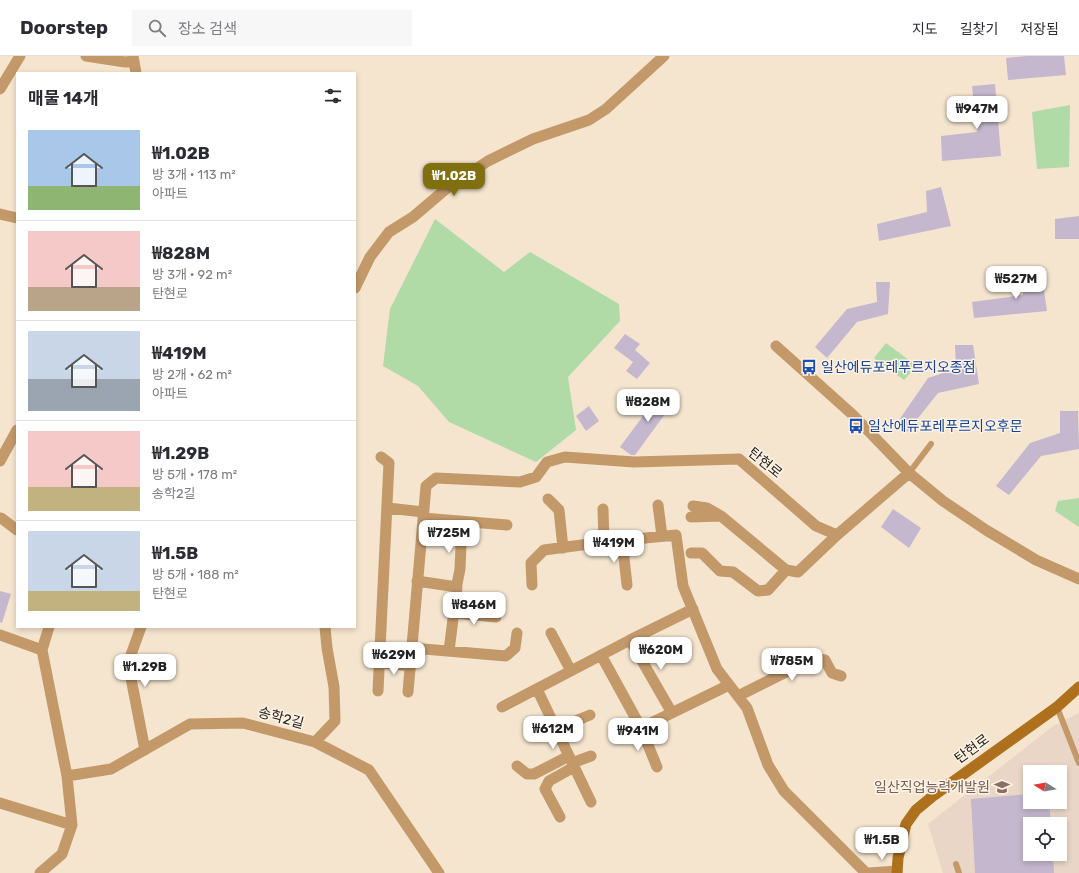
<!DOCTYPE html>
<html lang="ko">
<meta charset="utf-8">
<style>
body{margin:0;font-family:Rubik,"Noto Sans KR",sans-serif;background:#f7f7f7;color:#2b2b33;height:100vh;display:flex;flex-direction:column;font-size:15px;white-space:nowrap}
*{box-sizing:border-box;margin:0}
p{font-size:13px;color:#7c7c81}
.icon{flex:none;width:22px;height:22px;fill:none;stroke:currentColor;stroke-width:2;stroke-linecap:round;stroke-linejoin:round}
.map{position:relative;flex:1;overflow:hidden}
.details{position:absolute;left:16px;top:16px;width:340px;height:556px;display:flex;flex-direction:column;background:#fff;border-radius:0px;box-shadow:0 2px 6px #0003}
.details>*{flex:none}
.needle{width:26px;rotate:281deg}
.fabs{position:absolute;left:1023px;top:709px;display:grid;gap:8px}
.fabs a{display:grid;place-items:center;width:44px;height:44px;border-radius:0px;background:#fff;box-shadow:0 2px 6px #0003;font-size:20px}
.price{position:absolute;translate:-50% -34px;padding:0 9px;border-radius:8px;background:#fff;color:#222;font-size:13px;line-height:26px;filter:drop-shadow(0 1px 2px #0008)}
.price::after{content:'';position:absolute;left:50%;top:24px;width:12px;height:9px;margin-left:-6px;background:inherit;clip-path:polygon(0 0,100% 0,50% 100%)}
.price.on{background:#806f0e;color:#fff}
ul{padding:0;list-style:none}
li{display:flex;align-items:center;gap:12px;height:100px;padding:0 12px}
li+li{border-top:1px solid #e1e1e2}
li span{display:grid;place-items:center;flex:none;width:112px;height:80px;border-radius:0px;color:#555}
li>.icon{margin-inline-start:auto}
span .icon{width:48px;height:48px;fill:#fffc;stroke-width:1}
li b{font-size:17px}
h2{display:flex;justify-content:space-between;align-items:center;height:48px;padding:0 12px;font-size:17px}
header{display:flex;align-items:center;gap:24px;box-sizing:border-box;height:56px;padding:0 20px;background:#fff;border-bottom:1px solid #e1e1e2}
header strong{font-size:19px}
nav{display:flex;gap:22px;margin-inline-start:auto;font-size:14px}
.search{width:280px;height:36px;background:#f7f7f7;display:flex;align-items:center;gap:10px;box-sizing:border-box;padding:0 14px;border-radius:0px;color:#7c7c81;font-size:15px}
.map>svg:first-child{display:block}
</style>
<header>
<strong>Doorstep</strong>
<div class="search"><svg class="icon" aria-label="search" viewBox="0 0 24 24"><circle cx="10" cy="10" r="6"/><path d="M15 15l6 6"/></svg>장소 검색</div>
<nav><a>지도</a><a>길찾기</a><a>저장됨</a></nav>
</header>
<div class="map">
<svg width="1079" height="817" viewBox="0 0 1079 817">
<rect width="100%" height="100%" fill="#f5e5cf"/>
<path fill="#e9d6c6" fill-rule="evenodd" d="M1079,657V817H943L928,768L1053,670ZM1030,716H1060V746H1030ZM1030,768H1060V798H1030Z"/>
<path fill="#b0daa6" d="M1070,49L1069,111L1037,113L1032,56Z
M435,163L504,216L530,196L619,248L620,265L568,321L576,374L536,406L449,366L418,330L383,310L390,253Z
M886,287L917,310L904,324L874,302Z
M1079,442V471L1055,455L1058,445Z"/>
<path fill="#c4b7ce" d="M1027,0H1064L1066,19L1008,24L1006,2Z
M995,28L1001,100L942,105L941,80L977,76L972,30Z
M941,131L951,170L879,185L877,168L927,156L926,135Z
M1079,160V183H1055V163Z
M1041,215L1047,255L974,262L972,246L1023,239L1024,216Z
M876,226H890L888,258L857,266L827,302L815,291L847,253L877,246Z
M625,278L640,288L635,294L650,307L637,323L626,315L633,306L614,292Z
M955,289H973L979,328L938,337L907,376L897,367L928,322L956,313Z
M663,333L676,343L635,399H631L620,391Z
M589,350L599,365L586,375L576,360Z
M1060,355H1078L1079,393L1041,400L1009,439L996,430L1030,387L1060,377Z
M893,453L921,472L909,492L881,471Z
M0,535L11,538L2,567L0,566Z
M1030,738V746H1049L1051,768H1030V798H1053L1054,817H975L971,743Z"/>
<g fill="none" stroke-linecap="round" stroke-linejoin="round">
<path stroke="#c3996a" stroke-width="6" d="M909,417L931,388
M1057,651L1079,707
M956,808L959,817"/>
<path stroke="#c3996a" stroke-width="11" d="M86,0L125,6L134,5
M133,0L136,17
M0,33L20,0
M0,158L17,162
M355,232L370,201L389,176L413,161L447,132L488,105L533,83L589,64L606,53L664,0
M776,290L853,359L909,417L943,445L986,474L1036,504L1079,523
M0,405L17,374
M548,443L559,454L563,492
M658,449L662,480
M693,450L707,452L721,460L786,514L798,516L837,479
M388,452L423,456
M603,453L604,486
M691,461L720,460
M1,462L17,474
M423,462L507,469
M622,484L627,529
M691,497H702L720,515L733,516L758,535L768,534L786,514
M417,525L457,531L449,595
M532,529L531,507L544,494L604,486L676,479L683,530L717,613L747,652L768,709L784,735L866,817
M456,533L460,513L462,466
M454,557L496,561
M141,571L128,607L145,694
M551,577L571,615
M0,579L42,594L67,720L72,769L0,747
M630,584L672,657
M412,592L506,600L515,592L517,577
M42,594L49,571
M601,599L641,672L729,629
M380,606L410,610
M537,633L591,746
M378,635L389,407L381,401
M408,636L426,430L436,422L520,426L536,421L547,406L565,401L634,406L739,403L816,470L837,479L909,417
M738,640L814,602L825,604L832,617L841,620
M502,651L630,584L693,553
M641,672L657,711
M556,673L590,659
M315,686L335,665L334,631L327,592L325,571
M572,707L591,700
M517,710L527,718H534L569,700
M67,720L111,713L190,668L243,667L315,686L369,714L439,817
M560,761L545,733L549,725L574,711
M40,817L62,798L72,769
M869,817L897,815"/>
<path stroke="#ae701c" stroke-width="11" d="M897,817L898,802L906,768L916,754L933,740L1057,651L1079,631"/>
</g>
<defs>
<symbol id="bus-bare" viewBox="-9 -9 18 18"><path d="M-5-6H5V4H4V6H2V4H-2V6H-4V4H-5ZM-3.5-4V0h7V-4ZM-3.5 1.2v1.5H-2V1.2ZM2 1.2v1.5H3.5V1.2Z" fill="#1a4fb4" stroke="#fdf3e6" stroke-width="2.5" paint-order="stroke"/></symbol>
<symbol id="school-bare" viewBox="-9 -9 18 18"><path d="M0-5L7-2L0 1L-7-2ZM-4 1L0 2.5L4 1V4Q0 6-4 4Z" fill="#8d6e63" stroke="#fdf3e6" stroke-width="2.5" paint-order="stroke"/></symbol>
</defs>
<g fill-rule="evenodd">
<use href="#bus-bare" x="798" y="300" width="22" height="22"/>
<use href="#bus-bare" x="845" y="359" width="22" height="22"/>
<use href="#school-bare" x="991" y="720" width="22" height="22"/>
</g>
<g text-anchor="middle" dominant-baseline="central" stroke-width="3" stroke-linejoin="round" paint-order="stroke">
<g font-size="14" fill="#164399" stroke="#fdf3e6" text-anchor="start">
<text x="821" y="311">일산에듀포레푸르지오종점</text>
<text x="868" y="370">일산에듀포레푸르지오후문</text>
</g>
<g font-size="14" fill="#262118" stroke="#fdf3e6">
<text transform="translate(765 407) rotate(39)">탄현로</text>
<text transform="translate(281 662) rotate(15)">송학2길</text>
<text transform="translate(972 693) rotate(-36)">탄현로</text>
</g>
<g font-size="14" fill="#785e54" stroke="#fdf3e6" text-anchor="end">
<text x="990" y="731">일산직업능력개발원</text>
</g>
</g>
</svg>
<div class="fabs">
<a><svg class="needle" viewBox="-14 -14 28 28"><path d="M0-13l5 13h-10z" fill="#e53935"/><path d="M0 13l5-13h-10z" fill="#7c7c81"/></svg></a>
<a><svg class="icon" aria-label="locate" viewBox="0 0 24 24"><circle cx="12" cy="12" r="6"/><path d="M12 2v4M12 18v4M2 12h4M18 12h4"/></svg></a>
</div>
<b class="price" style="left:977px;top:74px">₩947M</b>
<b class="price on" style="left:454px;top:141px">₩1.02B</b>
<b class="price" style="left:1016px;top:244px">₩527M</b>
<b class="price" style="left:648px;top:367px">₩828M</b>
<b class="price" style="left:449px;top:498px">₩725M</b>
<b class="price" style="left:614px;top:508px">₩419M</b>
<b class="price" style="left:474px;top:570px">₩846M</b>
<b class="price" style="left:661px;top:615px">₩620M</b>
<b class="price" style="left:394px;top:620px">₩629M</b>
<b class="price" style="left:792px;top:626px">₩785M</b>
<b class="price" style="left:145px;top:632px">₩1.29B</b>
<b class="price" style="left:553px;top:694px">₩612M</b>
<b class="price" style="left:638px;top:696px">₩941M</b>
<b class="price" style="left:882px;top:805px">₩1.5B</b>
<section class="details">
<h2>매물 14개<svg class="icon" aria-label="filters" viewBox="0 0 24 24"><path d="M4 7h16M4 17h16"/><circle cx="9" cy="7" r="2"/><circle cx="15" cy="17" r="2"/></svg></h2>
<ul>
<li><span style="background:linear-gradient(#a9c7e8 70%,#8fb573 0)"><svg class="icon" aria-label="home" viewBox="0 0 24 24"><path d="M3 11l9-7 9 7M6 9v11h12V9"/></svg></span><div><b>₩1.02B</b><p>방 3개 · 113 m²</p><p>아파트</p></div></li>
<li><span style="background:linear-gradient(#f6c9c9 70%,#b9a48a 0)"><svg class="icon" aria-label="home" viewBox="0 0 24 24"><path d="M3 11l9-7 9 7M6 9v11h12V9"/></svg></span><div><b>₩828M</b><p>방 3개 · 92 m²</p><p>탄현로</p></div></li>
<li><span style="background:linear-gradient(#c9d6e8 60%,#9aa5b1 0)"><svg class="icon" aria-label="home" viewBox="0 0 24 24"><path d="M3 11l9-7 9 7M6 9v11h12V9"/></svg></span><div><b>₩419M</b><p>방 2개 · 62 m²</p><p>아파트</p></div></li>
<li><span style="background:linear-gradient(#f6c9c9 70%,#c2b280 0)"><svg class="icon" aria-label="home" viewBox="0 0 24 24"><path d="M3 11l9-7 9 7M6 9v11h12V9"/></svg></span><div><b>₩1.29B</b><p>방 5개 · 178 m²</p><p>송학2길</p></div></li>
<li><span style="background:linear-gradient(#c9d6e8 75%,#c2b280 0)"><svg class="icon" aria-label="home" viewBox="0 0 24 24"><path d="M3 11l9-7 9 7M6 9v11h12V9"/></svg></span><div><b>₩1.5B</b><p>방 5개 · 188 m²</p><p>탄현로</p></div></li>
</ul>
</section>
</div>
